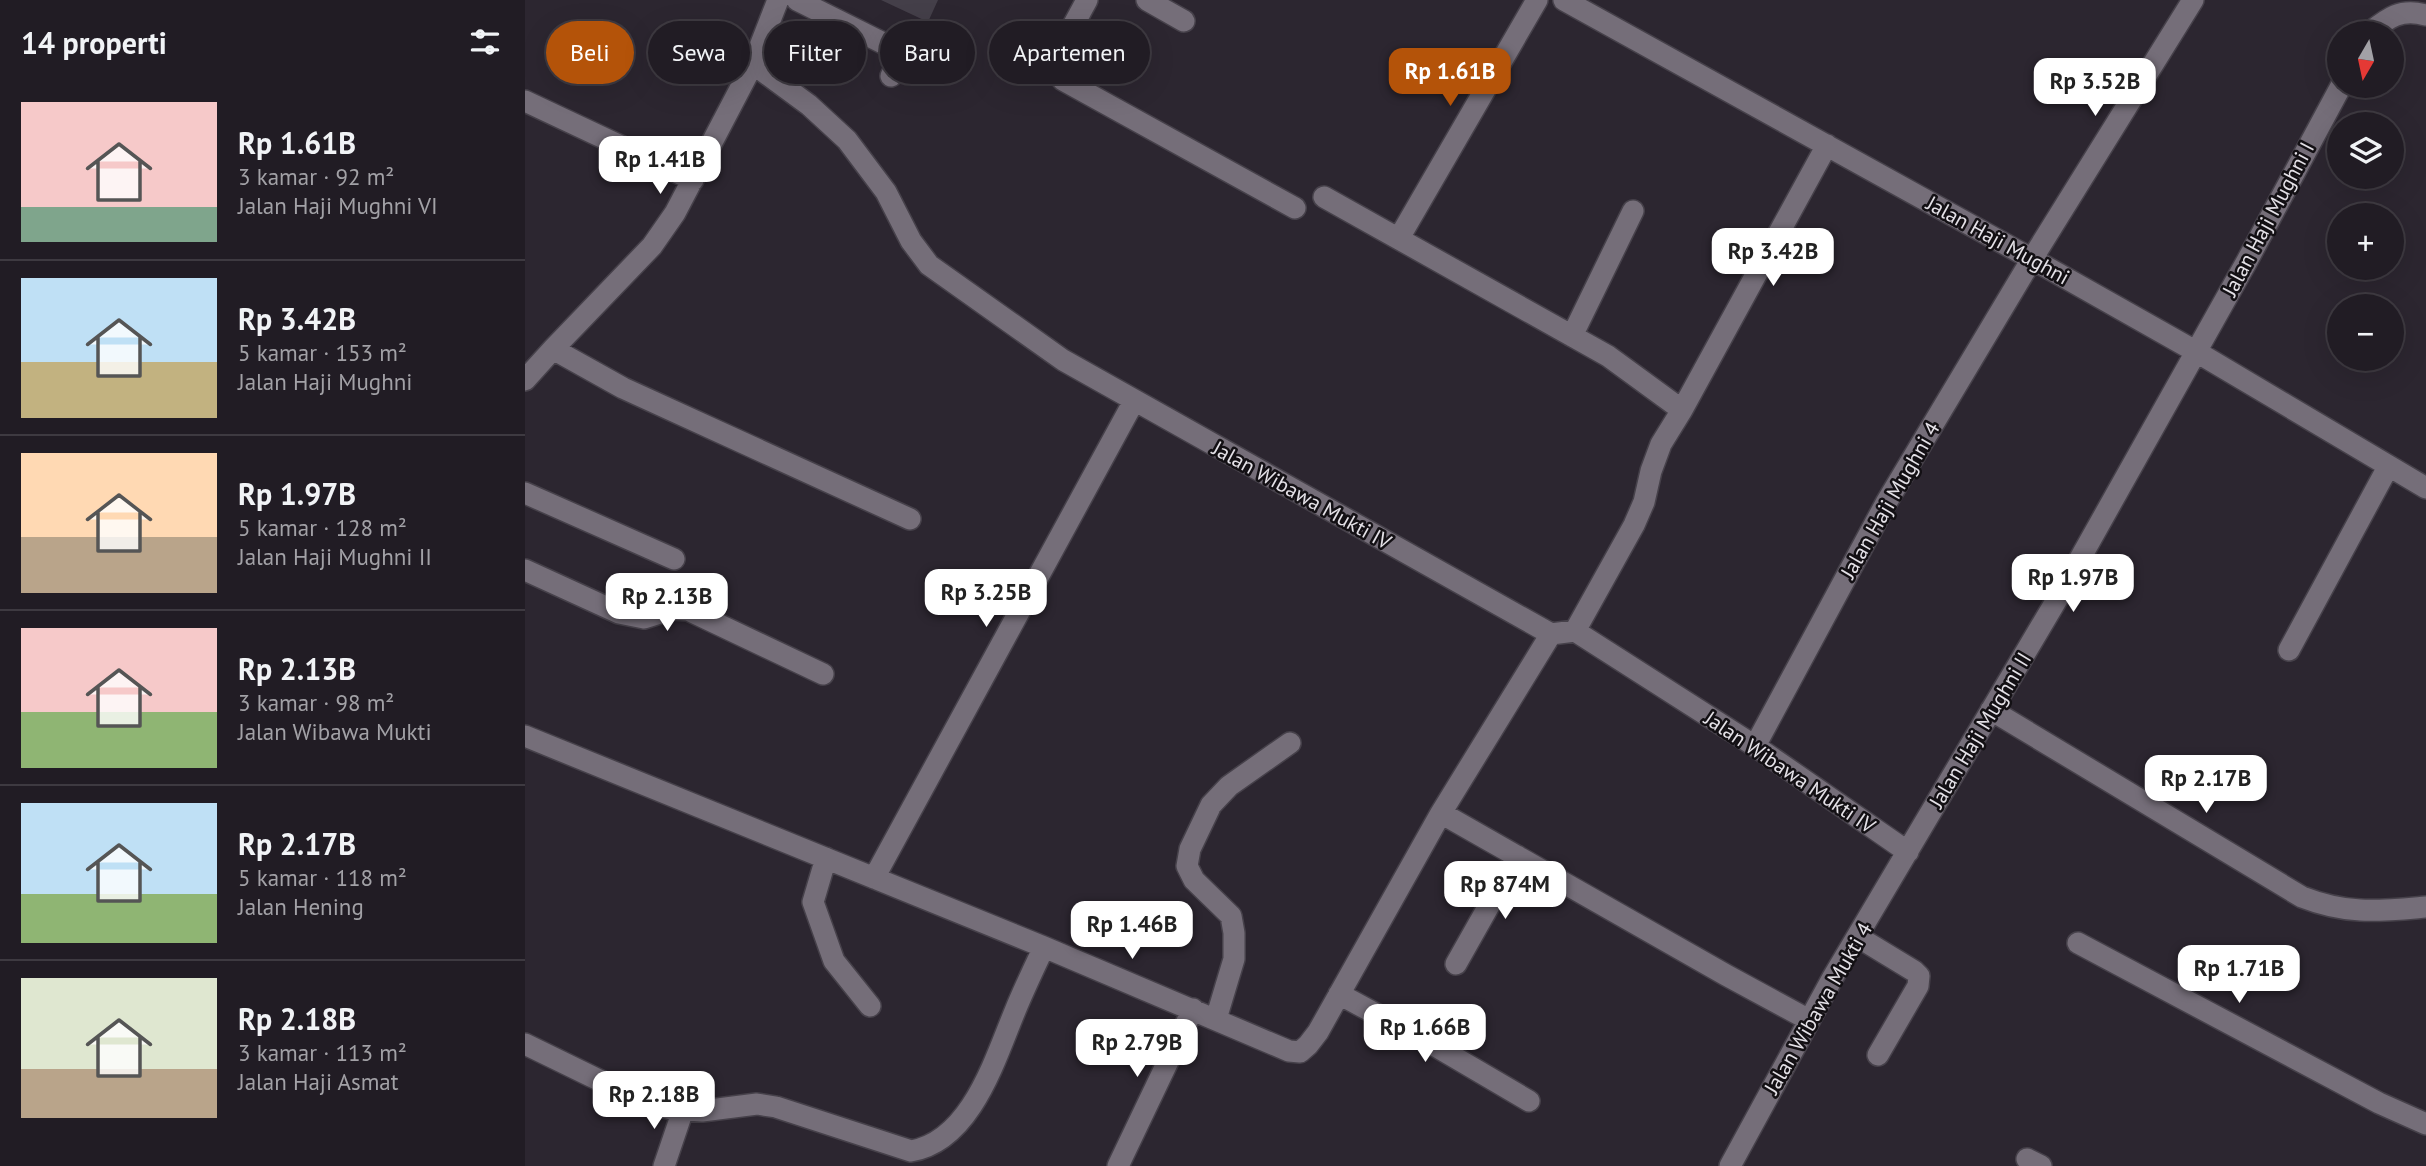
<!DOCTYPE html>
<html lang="id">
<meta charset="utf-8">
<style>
body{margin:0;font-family:"PT Sans",sans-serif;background:#2d2931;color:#f1f3f6;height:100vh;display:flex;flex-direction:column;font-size:26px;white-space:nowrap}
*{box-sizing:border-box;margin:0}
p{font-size:23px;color:#a2a1a6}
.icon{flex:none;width:38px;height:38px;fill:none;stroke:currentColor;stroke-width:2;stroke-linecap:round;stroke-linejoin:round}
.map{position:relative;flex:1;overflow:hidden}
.sheet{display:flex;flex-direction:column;background:#211c24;width:525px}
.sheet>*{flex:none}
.top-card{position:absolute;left:21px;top:21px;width:665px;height:63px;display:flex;gap:14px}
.needle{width:46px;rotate:189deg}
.buttons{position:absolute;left:1802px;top:21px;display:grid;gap:14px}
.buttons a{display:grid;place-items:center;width:77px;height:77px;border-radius:50%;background:#211c24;box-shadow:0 7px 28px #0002,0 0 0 2px #3e3a41;font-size:35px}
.price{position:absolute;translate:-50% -60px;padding:0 16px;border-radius:14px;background:#fff;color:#222;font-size:23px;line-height:46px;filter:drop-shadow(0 2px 4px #0008)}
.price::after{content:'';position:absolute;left:50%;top:42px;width:21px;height:16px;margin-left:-10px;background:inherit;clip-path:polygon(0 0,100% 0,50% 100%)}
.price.selected{background:#b45309;color:#fff}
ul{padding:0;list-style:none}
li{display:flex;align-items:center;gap:21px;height:175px;padding:0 21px}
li+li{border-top:2px solid #3e3a41}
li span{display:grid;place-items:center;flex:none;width:196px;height:140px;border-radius:0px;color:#555}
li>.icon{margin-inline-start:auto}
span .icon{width:84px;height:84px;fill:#fffc;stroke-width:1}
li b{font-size:30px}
h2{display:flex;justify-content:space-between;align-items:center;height:84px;padding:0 21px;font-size:30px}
.pill{padding:0 24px;border-radius:32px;background:#211c24;box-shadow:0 7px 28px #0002,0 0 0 2px #3e3a41;font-size:24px;line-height:63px}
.pill.selected{background:#b45309;color:#fff}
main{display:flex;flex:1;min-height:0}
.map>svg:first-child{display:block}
</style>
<main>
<section class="sheet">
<h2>14 properti<svg class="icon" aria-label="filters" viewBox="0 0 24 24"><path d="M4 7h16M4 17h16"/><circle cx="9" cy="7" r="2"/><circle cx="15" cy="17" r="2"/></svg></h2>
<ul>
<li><span style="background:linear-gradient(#f6c9c9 75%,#7fa58c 0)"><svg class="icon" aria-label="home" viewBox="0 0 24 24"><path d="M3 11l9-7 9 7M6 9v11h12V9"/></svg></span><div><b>Rp 1.61B</b><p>3 kamar · 92 m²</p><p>Jalan Haji Mughni VI</p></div></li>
<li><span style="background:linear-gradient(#bfe0f5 60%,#c2b280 0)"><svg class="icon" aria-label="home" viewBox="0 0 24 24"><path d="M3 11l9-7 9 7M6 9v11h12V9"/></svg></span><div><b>Rp 3.42B</b><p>5 kamar · 153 m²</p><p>Jalan Haji Mughni</p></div></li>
<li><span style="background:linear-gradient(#ffd9b3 60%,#b9a48a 0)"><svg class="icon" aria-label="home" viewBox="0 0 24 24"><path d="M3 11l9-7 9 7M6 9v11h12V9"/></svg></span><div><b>Rp 1.97B</b><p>5 kamar · 128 m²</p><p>Jalan Haji Mughni II</p></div></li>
<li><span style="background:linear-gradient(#f6c9c9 60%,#8fb573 0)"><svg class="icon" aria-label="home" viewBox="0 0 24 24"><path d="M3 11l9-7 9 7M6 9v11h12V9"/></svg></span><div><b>Rp 2.13B</b><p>3 kamar · 98 m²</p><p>Jalan Wibawa Mukti</p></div></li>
<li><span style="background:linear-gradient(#bfe0f5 65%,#8fb573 0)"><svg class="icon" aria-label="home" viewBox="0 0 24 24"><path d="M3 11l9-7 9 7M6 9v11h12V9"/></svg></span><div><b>Rp 2.17B</b><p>5 kamar · 118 m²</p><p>Jalan Hening</p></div></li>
<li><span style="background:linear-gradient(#dfe7d0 65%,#b9a48a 0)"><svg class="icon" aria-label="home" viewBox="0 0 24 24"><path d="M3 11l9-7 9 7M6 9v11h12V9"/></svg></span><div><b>Rp 2.18B</b><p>3 kamar · 113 m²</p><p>Jalan Haji Asmat</p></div></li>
</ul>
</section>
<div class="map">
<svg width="1901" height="1166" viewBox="0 0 1901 1166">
<rect width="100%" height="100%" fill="#2c2630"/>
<path fill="#443f49" d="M356,0H413L403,22Z"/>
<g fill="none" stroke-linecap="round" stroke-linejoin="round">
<defs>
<path id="minor" d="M272,0L364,46C372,58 374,63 366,76
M562,0L530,59V71L538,80L770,208
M622,0L659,21
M1039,0L1507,259L1670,351L1901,488
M1844,33C1863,18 1875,8 1901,15
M228,64L284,105L322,140L361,192L386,241L404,265L538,360L1026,634L1050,631L1230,746L1383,852
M0,101L168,180
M799,197L1083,356L1157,410L1136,444L1126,471L1119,502L1109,525L1050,631
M874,238L1012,0
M1047,336L1108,211
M28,349L98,388L385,519
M0,380L28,349L127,246L150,213L228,64L253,0
M1157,410L1302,145
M0,493L149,559
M0,570L94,613L119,618L148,609L163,610L298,674
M1764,650L1863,467
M1466,710L1777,897C1823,915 1854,911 1901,907
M0,736L519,947L764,1051L775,1052L783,1045L793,1032L916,813L1026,634
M1230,746L1361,503L1507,259L1668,0
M916,813L1201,975L1284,1020
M301,858L288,902L309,961L345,1006
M349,878L609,401
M1333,937L1389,971L1394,976L1393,986L1353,1055
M1553,943L1854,1103L1901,1124
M931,964L992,856
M814,994L912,1047L1004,1101
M691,1019L709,959V933L706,916L669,880L662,866L665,849L686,805L704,786L765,743
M0,1044L119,1102L147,1109L177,1111L232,1104L251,1107L386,1151C446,1141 470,1059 490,1011C499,989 509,968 519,947
M1502,1159L1516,1166
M139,1166L158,1110
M593,1166L668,1009
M1205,1166L1308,977L1534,596L1722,261L1816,86"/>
</defs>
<use href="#minor" stroke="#46414a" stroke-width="24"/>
<use href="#minor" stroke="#756e79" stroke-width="21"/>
</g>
<g text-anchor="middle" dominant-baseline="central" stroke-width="5" stroke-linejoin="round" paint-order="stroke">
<g font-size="21" fill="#e4e1e7" stroke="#131014">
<text transform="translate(1743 219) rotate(-62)">Jalan Haji Mughni I</text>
<text transform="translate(1473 240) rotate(29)">Jalan Haji Mughni</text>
<text transform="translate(777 495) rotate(29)">Jalan Wibawa Mukti IV</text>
<text transform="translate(1365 500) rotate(-60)">Jalan Haji Mughni 4</text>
<text transform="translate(1455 730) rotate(-59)">Jalan Haji Mughni II</text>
<text transform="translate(1265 772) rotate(34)">Jalan Wibawa Mukti IV</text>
<text transform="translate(1293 1008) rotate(-60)">Jalan Wibawa Mukti 4</text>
</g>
</g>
</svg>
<div class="buttons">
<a><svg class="needle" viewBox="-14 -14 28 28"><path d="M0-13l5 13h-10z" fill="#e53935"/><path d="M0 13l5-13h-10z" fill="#a2a1a6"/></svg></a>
<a><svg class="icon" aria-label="layers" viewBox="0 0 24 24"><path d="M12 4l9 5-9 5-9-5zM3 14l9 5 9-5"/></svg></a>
<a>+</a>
<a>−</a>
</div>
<b class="price selected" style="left:925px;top:108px">Rp 1.61B</b>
<b class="price" style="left:1570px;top:118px">Rp 3.52B</b>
<b class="price" style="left:135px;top:196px">Rp 1.41B</b>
<b class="price" style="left:1248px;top:288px">Rp 3.42B</b>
<b class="price" style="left:1548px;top:614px">Rp 1.97B</b>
<b class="price" style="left:461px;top:629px">Rp 3.25B</b>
<b class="price" style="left:142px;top:633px">Rp 2.13B</b>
<b class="price" style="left:1681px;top:815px">Rp 2.17B</b>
<b class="price" style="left:980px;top:921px">Rp 874M</b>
<b class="price" style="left:607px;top:961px">Rp 1.46B</b>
<b class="price" style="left:1714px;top:1005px">Rp 1.71B</b>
<b class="price" style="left:900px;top:1064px">Rp 1.66B</b>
<b class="price" style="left:612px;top:1079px">Rp 2.79B</b>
<b class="price" style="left:129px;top:1131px">Rp 2.18B</b>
<div class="top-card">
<a class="pill selected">Beli</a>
<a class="pill">Sewa</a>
<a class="pill">Filter</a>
<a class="pill">Baru</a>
<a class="pill">Apartemen</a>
</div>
</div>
</main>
